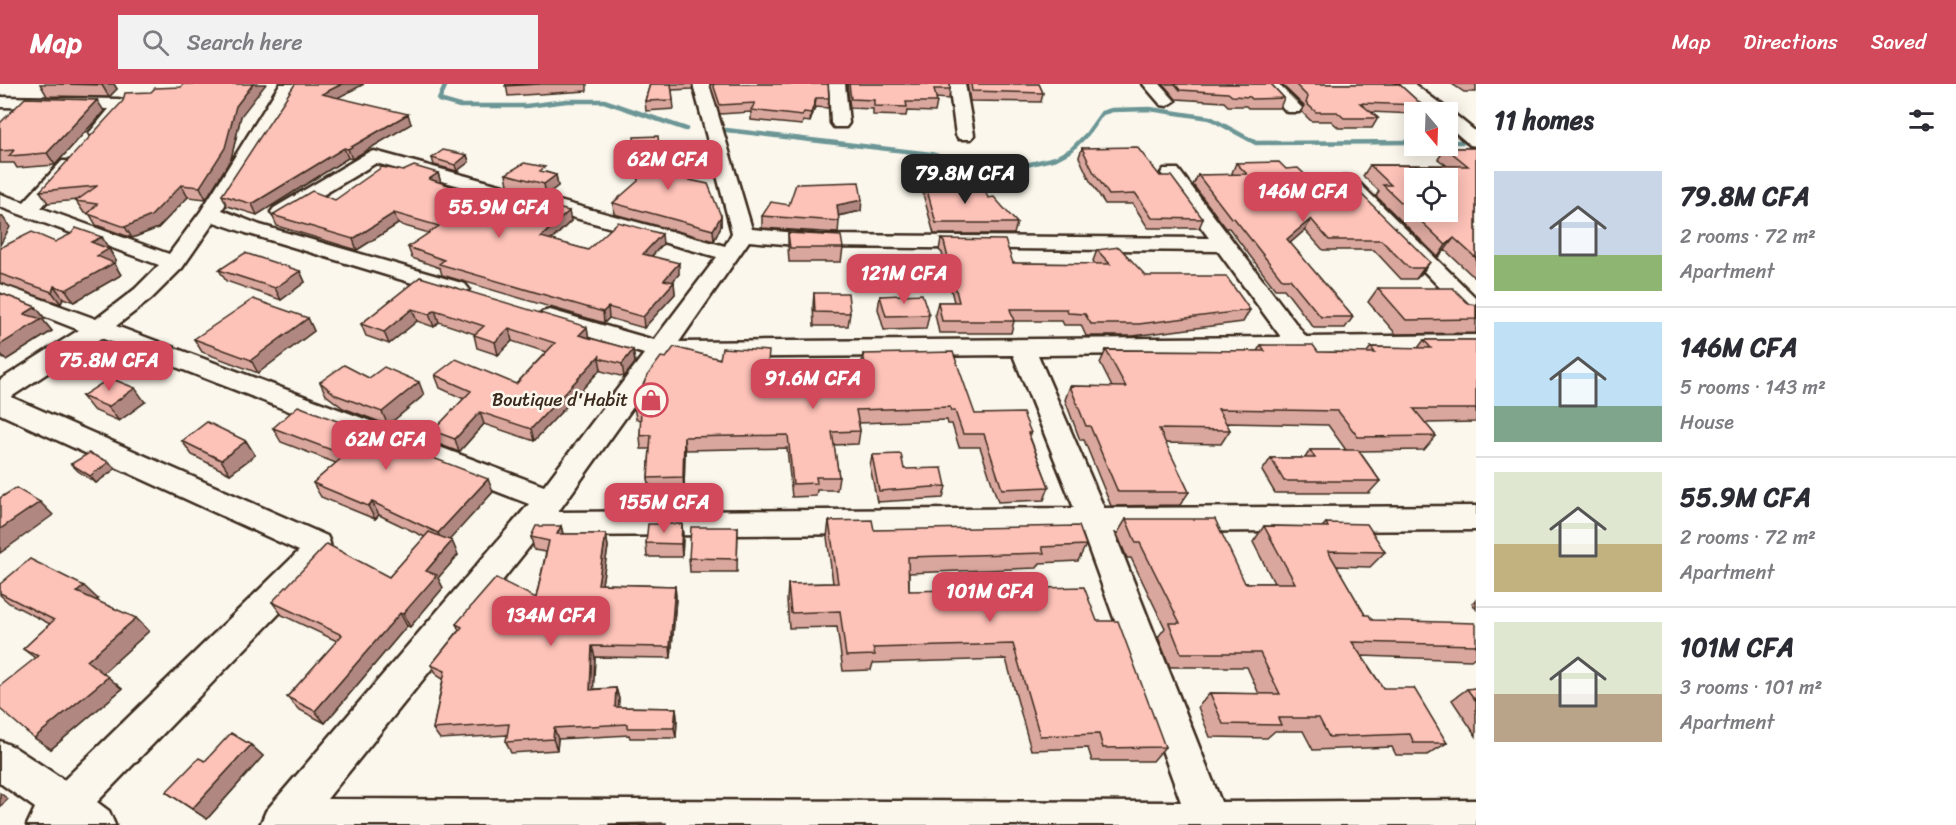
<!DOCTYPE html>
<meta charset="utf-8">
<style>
body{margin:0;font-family:Sriracha,sans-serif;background:#f2f2f3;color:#2b2b33;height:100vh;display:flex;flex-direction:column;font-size:22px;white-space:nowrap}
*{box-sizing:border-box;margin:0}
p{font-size:20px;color:#7c7c81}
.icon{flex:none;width:33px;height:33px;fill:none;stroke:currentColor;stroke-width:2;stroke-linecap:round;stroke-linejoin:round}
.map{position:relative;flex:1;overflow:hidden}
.sheet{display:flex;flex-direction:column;background:#fff;width:480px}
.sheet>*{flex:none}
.needle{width:39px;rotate:161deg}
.fabs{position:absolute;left:1404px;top:18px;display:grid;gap:12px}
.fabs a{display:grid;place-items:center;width:54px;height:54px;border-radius:0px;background:#fff;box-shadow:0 3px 15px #0003;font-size:30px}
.price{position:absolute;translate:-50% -51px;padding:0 14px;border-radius:12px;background:#d1495b;color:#fff;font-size:20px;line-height:39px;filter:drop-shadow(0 2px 3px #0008)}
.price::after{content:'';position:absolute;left:50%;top:36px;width:18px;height:14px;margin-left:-9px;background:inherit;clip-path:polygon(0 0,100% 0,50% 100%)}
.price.active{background:#222;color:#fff}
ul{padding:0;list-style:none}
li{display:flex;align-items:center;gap:18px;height:150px;padding:0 18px}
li+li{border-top:2px solid #e1e1e2}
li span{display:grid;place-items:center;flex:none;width:168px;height:120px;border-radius:0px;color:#555}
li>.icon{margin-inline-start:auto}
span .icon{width:72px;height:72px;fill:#fffc;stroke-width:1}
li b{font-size:26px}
h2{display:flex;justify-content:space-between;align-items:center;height:72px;padding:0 18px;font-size:26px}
header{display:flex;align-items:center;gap:36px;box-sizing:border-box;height:84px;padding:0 30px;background:#d1495b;color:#fff}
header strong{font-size:28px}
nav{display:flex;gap:33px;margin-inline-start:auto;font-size:21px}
.search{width:420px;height:54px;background:#f2f2f3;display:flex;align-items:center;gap:15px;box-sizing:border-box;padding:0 21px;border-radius:0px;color:#7c7c81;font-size:22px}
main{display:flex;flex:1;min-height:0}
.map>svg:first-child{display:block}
</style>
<header>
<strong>Map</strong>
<div class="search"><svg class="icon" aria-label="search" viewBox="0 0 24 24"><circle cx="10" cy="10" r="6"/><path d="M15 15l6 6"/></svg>Search here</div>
<nav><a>Map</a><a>Directions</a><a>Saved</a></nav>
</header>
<main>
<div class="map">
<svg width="1476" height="741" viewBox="0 0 1476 741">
<rect width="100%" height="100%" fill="#fbf7ec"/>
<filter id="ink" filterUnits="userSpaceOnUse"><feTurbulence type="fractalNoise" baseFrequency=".0167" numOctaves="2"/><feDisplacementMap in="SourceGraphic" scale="12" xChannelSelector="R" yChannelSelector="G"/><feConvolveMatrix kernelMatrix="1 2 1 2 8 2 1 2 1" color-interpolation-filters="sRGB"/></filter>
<g filter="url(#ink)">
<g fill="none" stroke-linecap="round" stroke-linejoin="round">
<path stroke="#6c9696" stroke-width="4.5" d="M446,0L439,16L460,22H526L567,17H604L686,45
M726,46L931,70L962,79L997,84L1026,81L1056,74L1071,66L1087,50L1102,29L1112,26L1150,25L1210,34L1256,59L1414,58
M1448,58H1476"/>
<defs>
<path id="minor" d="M280,0H296L222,126L260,141L465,200L469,205L465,210L457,212L449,210L246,149L214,138L182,184L151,215L116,242L544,402L644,270L542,238L538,233L542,228L550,226L654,256L717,173L376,79L288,132L281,134L274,132L271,128L274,124L367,69L374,67L725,162L732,149L693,0H709L752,145L819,151L1209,154L1161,89L1164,85H1178L1306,253L1476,251V267L1038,271L1104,424L1476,422V446L1114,448L1221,718L1476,716V741H260L266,727L529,420L101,254L11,313L327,452C333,463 331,471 325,482L97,718L109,727L115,741H27L35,724L0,699V657L14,663L64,696L299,467L0,330V296L79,246L0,215V200L96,235L135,205L159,181L0,123V110L24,118L62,77H76L78,81L76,85L41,124L169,170L201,127ZM749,157L819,163L1218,167L1281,253L679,258ZM1013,271L1074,424L558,428L668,274ZM1083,449L1181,718L327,715L538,452Z
M829,0H845L849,39L846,43H834L831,39Z
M949,0H965L974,51L971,55H959L956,51Z
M1143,0H1160L1175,17L1167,22L1161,21Z
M1261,0H1278L1302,24L1299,28H1287Z
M1396,0H1414L1446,24L1448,29L1454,30L1476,48V62L1470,61L1448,42V28H1430Z
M0,13L118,15L124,16L130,22L104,53H92L89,49L109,25L0,23Z
M1347,92L1354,94L1476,214V234L1468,232L1340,102L1337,98L1340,94Z"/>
</defs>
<use href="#minor" stroke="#3b2a1e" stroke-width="5"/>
<use href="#minor" fill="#fbf7ec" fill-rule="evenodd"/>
</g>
<path fill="#daa79e" stroke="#3b2a1e" stroke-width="1.5" d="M40,0H114L117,5L109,13L47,12Z
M506,0H587V7L508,12Z
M650,0H693L692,5L672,6L674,25L646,27L645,17Z
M710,0H828L829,14L828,24L815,23L810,38L803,37L802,41L751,36V28L720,30Z
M847,0H950V5L949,15L936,14L937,18L935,28L907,27L906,32L873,31V25L850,24Z
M967,0H1039L1043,9L1041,18L970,17Z
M1163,0H1271L1284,14L1280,24H1248L1246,22H1228L1224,18L1176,15Z
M1281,0H1399L1422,21L1417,28H1414V30L1371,28L1378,34L1372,44H1339L1331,37H1311L1302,28L1304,22Z
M1452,0H1476V8H1464Z
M337,14L411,40L352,75L348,74L257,131L227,122L222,111Z
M104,27L55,81L17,84L14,79H0V39Z
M241,32L231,75L206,115L188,113L158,144L132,154L96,141L89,129H84L76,117L77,116L48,119L40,107Z
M1082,64L1160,92L1203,135L1199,144H1148L1133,120H1105L1090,97L1079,73Z
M1446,64H1476V195L1445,166L1438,173L1376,112L1379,107L1363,92L1370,81H1446L1438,75Z
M467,71L469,78L457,87L434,81L432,74Z
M1236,79L1286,85L1317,102L1430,178L1422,189L1416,195H1401L1374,166H1323L1305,146L1290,159L1353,233L1345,244H1314L1284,205H1275L1229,144H1226L1193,101L1198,91H1233L1232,89Z
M403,87L438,89L441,99L476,110L528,113L529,117L571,137L552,156L588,166L663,160L652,172L679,190L672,198H674L675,210L644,244L609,234L604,239L442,191L440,184L412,174L408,163L429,149L398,140L357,166L277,142L272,131L335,116Z
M546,88L556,91L558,102L546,111L508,101L506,90Z
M661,90L721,132V142L714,157L614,130L613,119Z
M925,99L988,114L1017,139L1014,150H934L923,110Z
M789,121L861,127L838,132L839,137L838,149L762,144V132Z
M788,149L843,164L841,178H789L788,163Z
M941,155L1013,179L1095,180L1093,177L1097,166L1146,192L1250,226L1243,238L1133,252H1086L1081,241H1064L1062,237H1014L1011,249H939L935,230L938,218H954L942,169L939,166Z
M55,158L109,165L116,177L114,179L121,191L74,218L63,214L61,220L0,199V164Z
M219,186L300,187L305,198L281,216L226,197Z
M420,193L588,254L633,266L635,279L624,293L601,287V285L534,357L484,340L459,368L438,360L433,347L464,315L440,304L435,291L516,300L546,268L512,257L498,271L477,264L474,251L475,250L439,238L434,243L417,237L389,260L366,252L361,240Z
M1378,204L1476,221V249L1396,250L1368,218Z
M0,209L36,223L45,235L43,236L52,247L6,276L0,273Z
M814,209L850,229L848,242H814L813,222Z
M880,212L929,231L926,245L884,246L878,225Z
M308,234L314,247L258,289L202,268L194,255Z
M1424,256H1476V338L1425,339L1436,352L1424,366L1359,367L1380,397L1369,409H1275L1262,387L1271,374H1305L1310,366H1346L1328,341L1226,339L1230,346L1221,360L1165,359L1189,408L1180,421L1111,422L1084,356H1080L1065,316L1070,302L1112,303L1100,279L1106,266L1257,267L1261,261L1318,268L1366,269L1371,263L1418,264Z
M863,270L975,330L1031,349L1030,353L1049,403L1044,416L998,418L980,363H959L952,340H948L947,336L859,339L860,347L858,360L834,361L839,393L837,406H817L816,412L792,413L787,364L685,366L684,406L650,407L648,394L650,365H641L640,352L641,336L636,335L634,322L666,274L720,275L769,280L767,303L865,304L861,283Z
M369,294L424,311L388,341L343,324L326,311L320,298Z
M82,312L145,318L119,337L93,326Z
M273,344L493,408L449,456L452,457L458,471L438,494L443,504L410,543L407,542L325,639L298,625L287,613L337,557L282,531L272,518L389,493L425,453L379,431L375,435L321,413L313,399L336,379L281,358Z
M182,357H246L255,371L230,390L192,371Z
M872,371L946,402L943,414L877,418L870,382Z
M109,378L115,385L96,399L78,387L71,380Z
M1126,435L1245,499H1274L1253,458L1264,442L1322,443L1326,439L1385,468L1370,483L1336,482L1365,531L1372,536L1476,561V572L1471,576L1362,572L1383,604L1447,659L1427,671H1396L1392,663L1313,666L1303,647H1275L1267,654L1210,653L1198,623L1210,609L1259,610L1247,583H1170L1158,553L1165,544L1131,474H1127L1117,450Z
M829,437L874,446L1086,461L1078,477L1040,479L1037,484L909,489V507L1097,537L1165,663L1153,677H1092L1088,664L1031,666L1006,575L873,579L871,586L843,587L837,543L789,544L787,516L788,500L833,499L827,453Z
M682,440L683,453L682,473H647L646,459Z
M561,442L563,450H606L608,463L602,500L675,502L676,514L671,574L595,573L593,605L616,604L619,615L618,623L676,624L677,635L676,654H630L629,651L558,655L557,666L511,669L506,658L507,651L440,655L433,645L443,595L438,592L431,581L459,546L456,540L536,514L546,468L534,466L531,453Z
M738,443L737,488H690L689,474Z
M0,500L98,515L96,516L149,547L103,589L122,605L51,665L35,574L23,565L50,540L9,519L0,511Z
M1476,516V525L1472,519Z
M1476,604V652L1452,616L1467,605Z
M251,661L263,672L207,735L166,708L205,677Z"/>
<path fill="#b18881" stroke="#3b2a1e" stroke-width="1.5" d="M103,0H114L117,5L109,13L102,1Z
M253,0H266L241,32L231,75L206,115L200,103L236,22Z
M342,0H364L326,20L322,10Z
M816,14L815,23L810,38L811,29Z
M97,16L104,27L55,81L47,69Z
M408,30L411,40L352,75L348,65Z
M344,64L348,74L257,131L252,120Z
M467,71L469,78L457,87L455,81Z
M438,89L441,99L429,95Z
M556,91L558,102L546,111L544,100Z
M181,101L188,113L158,144L132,154L125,143Z
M862,116L861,127L836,132L837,121Z
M569,127L571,137L543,164L541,153Z
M394,129L398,140L357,166L353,155Z
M2,132L10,143L0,161V134Z
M721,132V142L714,157L713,146Z
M1311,135L1305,146L1282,166L1287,155Z
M662,150L663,160L644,180L643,170Z
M102,153L116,177L114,179L121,191L74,218L66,206L97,172L91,158Z
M1454,154L1445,166L1438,173L1446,161Z
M1430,178L1422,189L1416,195L1424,184Z
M679,179V190L665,207L664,196Z
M300,187L305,198L281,216L275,204Z
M674,198L675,210L644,244L643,233Z
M54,202L63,214L61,220L52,208Z
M36,223L45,235L43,236L52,247L6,276L0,269V261L24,230Z
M608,223L609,234L604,239L603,228Z
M412,225L417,237L389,260L384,248Z
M435,226L439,238L434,243L429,230Z
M308,234L314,247L258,289L251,276Z
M587,243L589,256L579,251Z
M509,244L512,257L498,271L495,258Z
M633,266L635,279L624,293L622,280Z
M600,271L599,274L601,285L534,357L531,345Z
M419,298L424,311L388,341L382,328Z
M135,304L145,318L119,337L108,323Z
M480,328L484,340L459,368L455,355Z
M684,353L685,366L684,406L683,393Z
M246,357L255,371L230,390L221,376Z
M109,378L115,385L96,399L90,392Z
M488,395L493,408L444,462L438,449Z
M40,418L53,431L0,469V445Z
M372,418L379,431L375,435L368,422Z
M682,440L683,453L682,473L681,460Z
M561,442L564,454L557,450Z
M606,450L608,463L600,512L598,500Z
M452,457L458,471L438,494L443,504L410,543L403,530L426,487Z
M84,502L98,515L91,521L77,508Z
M675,502L676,514L671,574L670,563Z
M400,529L407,542L325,639L315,627Z
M136,534L149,547L102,590L87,577Z
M592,562L595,573L593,616L590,606Z
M108,593L122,605L51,665L34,654Z
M616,604L619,615L618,634L615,623Z
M676,624L677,635L676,654L674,644Z
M554,644L558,655L557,666L553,655Z
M251,661L263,672L207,735L192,725Z
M0,709L8,715L0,723Z"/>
<path fill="#fdc2b8" stroke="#3b2a1e" stroke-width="1.5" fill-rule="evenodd" d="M59,0H103L102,1Z
M183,0H253L236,22L225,64L200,103L181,101L151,132L125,143L88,130L97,120L76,117L97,102L40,107L123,17L125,9L151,8L155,4L181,3Z
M295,0H342L322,10L408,30L348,65L344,64L252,120L222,111Z
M506,0H540L505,2Z
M650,0H671L673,16L645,17Z
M713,0H828L829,14H816L811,29L804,28L802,32L751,26L755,19L720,21Z
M849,0H950V5H934L937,18H906L907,23L874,22V16L851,15Z
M971,0H1039L1043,9L972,7Z
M1175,0H1271L1284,14L1252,15L1250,13L1232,12L1228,9L1180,6Z
M1295,0H1399L1422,21L1360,19L1378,34H1344L1337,28H1316L1306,19L1308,13Z
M25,14L97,16L47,69L9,72L14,66L0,67V39Z
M658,52L661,90L708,100L721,132L713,146L613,119L638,97L634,53Z
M1137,63L1160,92H1171L1203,135L1152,134L1136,110L1109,111L1093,87L1082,64Z
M1446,64H1476V174L1454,154L1446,161L1383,101H1391L1370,81L1468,82ZM1414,94H1448V128H1414Z
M443,66L467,71L455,81L432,74Z
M1279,78L1286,85L1298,84L1317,102H1353L1430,178L1424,184H1409L1381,156H1329L1311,135L1287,155L1353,233H1321L1290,195H1282L1234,134H1231L1198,91L1247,90L1236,79Z
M524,79L545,83L540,87L556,91L544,100L506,90Z
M414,82L438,89L429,95L476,110L488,102L528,113L525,116L569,127L541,153L588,166L618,138L662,150L643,170L679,179L664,196L674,198L643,233L608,223L603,228L439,180L444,176L408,163L439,142L394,129L353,155L272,131L312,107L335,116L382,83L403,87Z
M859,98L862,116L837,121L839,137L762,132L771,118L789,121L796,100Z
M925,99L983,100L988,114L994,113L1017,139H936Z
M76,144L102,153L91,158L109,165L97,172L114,179L66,206L54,202L52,208L0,190V164L32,148L55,158L71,150Z
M788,149L841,152L843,164H790Z
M941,155L1005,156L1013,179L1110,180L1097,166L1119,163L1146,192H1226L1250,226L1139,240H1091L1085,230L1068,229L1067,225H1010L1014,237H942L938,218H959L944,158Z
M245,169L300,187L275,204L219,186Z
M420,193L587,243L579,251L633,266L622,280L599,274L600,271L531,345L480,328L455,355L433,347L471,307L435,291L456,275L516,300L555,259L509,244L495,258L474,251L484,242L435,226L429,230L412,225L384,248L361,240Z
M1378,204H1453L1469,220L1476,221V235L1406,236Z
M0,209L36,223L24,230L42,235L0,261Z
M814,209H848L850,229L815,228Z
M922,210L929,231L886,232L880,212Z
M253,215L308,234L251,276L194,255Z
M1424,256H1476V325H1414L1436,352L1358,353L1338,327L1218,325L1230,346L1159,345L1189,408H1118L1090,342H1086L1070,302L1126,303L1106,266L1265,267L1261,261H1313L1318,268L1375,269L1371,263L1431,264Z
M674,263L720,275L722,264L769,267L766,303L870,304L863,270L953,268L975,330L1023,329L1031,349H1028L1049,403L1002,405L984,350H963L955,327H951L950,323L856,326L860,347L832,348L839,393H816L817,399L793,400L788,351L684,353L683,393L648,394L651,351L640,352L641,323L634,322L647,292L661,273L666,274Z
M344,281L369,294L384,283L419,298L382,328L336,311L320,298Z
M110,294L135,304L108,323L82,312Z
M298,322L488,395L438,449L372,418L368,422L313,399L345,371L273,344Z
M207,338L246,357L221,376L182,357Z
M1310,366H1358L1380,397H1284L1271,374H1315Z
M89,369L109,378L90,392L71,380Z
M901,370L904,385L942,384L946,402L879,407L872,371Z
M16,404L40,418L0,445V414Z
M1126,435H1215L1245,499H1295L1264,442L1328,443L1326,439L1367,440L1385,468L1328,467L1365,531H1369L1372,536L1475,539L1476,541V561L1352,558L1383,604H1414L1447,659H1414L1410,650L1329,653L1319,634H1278L1281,641L1223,640L1210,609L1280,610L1260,569H1181L1169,539H1180L1140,459H1136Z
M872,436L874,446L1079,442L1086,461L1042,463L1044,469L908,473L909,507L1084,503L1097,537H1118L1165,663L1103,664L1099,650L1040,652L1013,560L873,564L875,571L846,572L840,527L791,529L788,500L838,499L829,437Z
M648,440H682L681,460L646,459Z
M536,442H561L557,450H606L598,500L675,502L670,563L592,562L590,606L616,604L615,623L676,624L674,644H627V640L554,644L553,655L506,658L509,640L433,645L445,587L431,581L462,543L456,540L496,494L536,514L549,457L531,453Z
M691,443H738L737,475L689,474Z
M429,448L452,457L426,487L437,491L403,530L400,529L315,627L287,613L342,551L272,518L327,460L389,493Z
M30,475L84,502L77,508L136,534L87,577L108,593L34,654L0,625V602L38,572L23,565L54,536L0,509V500Z
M1476,604V617L1467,605Z
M231,649L251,661L192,725L166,708L199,674L205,677Z
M666,739V741H609V740Z"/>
</g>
<defs>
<symbol id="shop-ring" viewBox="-11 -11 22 22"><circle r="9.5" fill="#fbf7ec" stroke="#d1495b" stroke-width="1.5"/><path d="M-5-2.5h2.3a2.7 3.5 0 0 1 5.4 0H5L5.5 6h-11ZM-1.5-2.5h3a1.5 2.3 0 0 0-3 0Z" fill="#d1495b"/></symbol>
</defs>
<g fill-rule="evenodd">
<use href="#shop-ring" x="632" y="297" width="38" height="38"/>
</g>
<g text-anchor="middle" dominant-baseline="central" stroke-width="5" stroke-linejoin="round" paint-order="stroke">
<g font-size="18" fill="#3b2a1e" stroke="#fbf7ec" text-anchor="end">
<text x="628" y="316">Boutique d'Habit</text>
</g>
</g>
</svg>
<div class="fabs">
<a><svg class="needle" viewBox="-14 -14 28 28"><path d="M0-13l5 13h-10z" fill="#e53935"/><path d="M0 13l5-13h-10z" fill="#7c7c81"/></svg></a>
<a><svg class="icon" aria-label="locate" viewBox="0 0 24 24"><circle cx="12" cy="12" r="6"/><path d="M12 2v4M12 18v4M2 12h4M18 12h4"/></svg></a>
</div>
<b class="price" style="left:668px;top:107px">62M CFA</b>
<b class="price active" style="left:965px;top:121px">79.8M CFA</b>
<b class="price" style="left:1303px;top:139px">146M CFA</b>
<b class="price" style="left:499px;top:155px">55.9M CFA</b>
<b class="price" style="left:904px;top:221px">121M CFA</b>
<b class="price" style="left:109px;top:308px">75.8M CFA</b>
<b class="price" style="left:813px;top:326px">91.6M CFA</b>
<b class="price" style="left:386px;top:387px">62M CFA</b>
<b class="price" style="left:664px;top:450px">155M CFA</b>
<b class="price" style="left:990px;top:539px">101M CFA</b>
<b class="price" style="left:551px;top:563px">134M CFA</b>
</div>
<section class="sheet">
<h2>11 homes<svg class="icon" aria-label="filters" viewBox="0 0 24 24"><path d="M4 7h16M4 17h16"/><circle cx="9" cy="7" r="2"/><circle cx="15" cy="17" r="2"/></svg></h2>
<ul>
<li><span style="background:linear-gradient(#c9d6e8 70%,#8fb573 0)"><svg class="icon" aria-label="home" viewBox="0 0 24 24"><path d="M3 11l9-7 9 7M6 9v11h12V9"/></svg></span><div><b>79.8M CFA</b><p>2 rooms · 72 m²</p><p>Apartment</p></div></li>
<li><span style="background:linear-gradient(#bfe0f5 70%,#7fa58c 0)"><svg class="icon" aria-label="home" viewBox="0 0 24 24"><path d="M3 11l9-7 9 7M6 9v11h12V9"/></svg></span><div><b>146M CFA</b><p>5 rooms · 143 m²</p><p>House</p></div></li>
<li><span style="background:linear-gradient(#dfe7d0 60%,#c2b280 0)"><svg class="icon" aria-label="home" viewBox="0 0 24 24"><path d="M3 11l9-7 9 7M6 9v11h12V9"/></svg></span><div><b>55.9M CFA</b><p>2 rooms · 72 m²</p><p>Apartment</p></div></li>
<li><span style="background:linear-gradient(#dfe7d0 60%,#b9a48a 0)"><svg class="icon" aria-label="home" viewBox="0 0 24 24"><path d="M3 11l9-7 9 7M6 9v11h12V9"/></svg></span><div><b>101M CFA</b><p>3 rooms · 101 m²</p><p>Apartment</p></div></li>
</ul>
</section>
</main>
